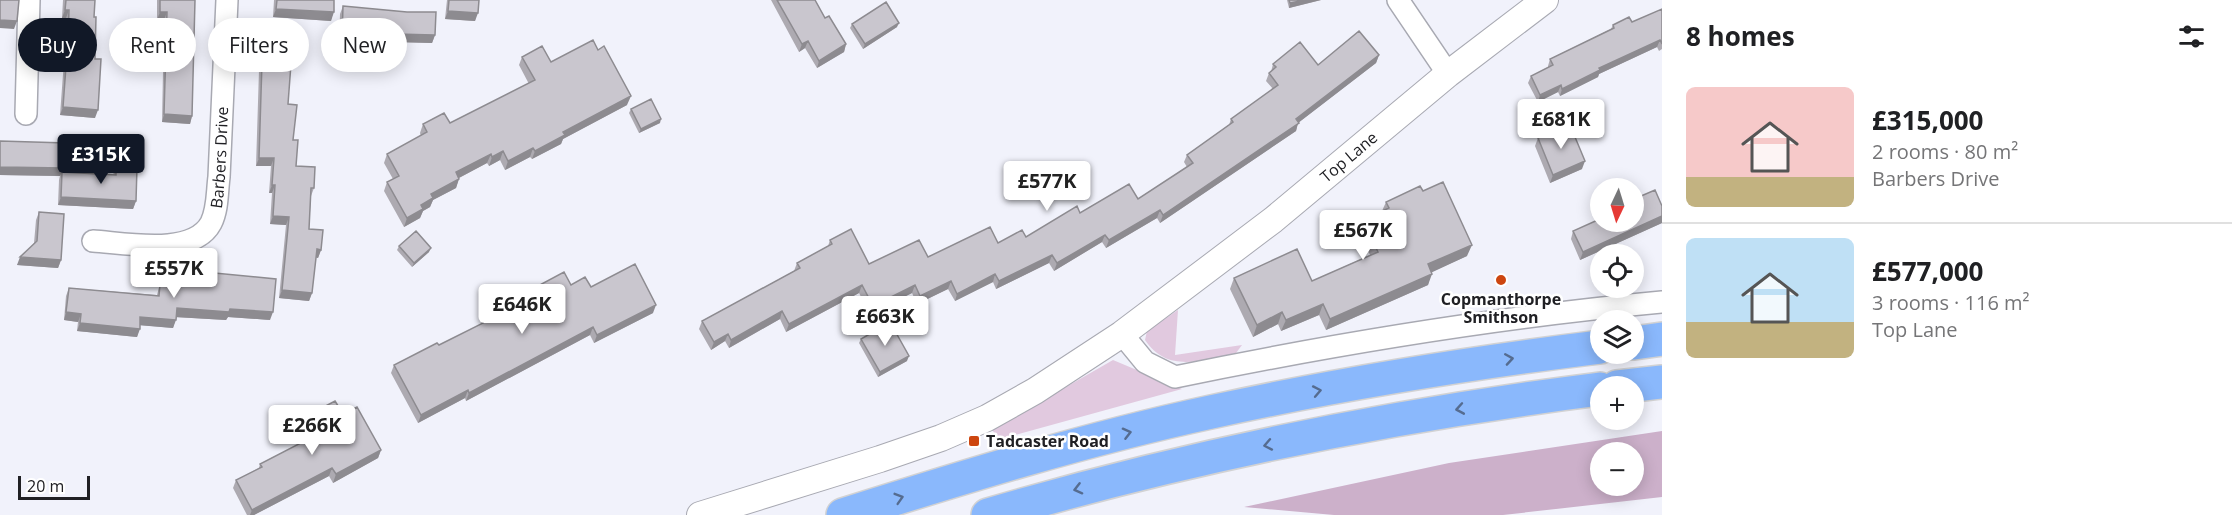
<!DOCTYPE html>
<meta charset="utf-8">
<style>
body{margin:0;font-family:"Open Sans",sans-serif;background:#f6f6f6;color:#202124;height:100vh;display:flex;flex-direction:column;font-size:22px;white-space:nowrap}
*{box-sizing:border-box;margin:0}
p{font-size:20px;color:#757577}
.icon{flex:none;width:33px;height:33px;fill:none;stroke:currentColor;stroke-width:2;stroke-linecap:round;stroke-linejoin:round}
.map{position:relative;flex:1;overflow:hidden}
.sheet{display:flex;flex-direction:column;background:#fff;width:570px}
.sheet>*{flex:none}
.top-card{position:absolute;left:18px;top:18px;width:570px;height:54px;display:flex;gap:12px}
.needle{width:39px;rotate:184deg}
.fabs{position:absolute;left:1590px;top:178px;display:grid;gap:12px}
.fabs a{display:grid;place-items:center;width:54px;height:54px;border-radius:50%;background:#fff;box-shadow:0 3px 15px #0003;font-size:30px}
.scale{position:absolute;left:18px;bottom:15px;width:72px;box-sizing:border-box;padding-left:6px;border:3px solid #202024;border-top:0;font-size:16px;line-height:21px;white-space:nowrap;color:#202024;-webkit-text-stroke:4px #fff;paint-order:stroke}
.price{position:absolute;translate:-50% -51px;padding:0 14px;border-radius:6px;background:#fff;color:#222;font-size:20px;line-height:39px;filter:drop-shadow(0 2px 3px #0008)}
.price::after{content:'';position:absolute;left:50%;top:36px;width:18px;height:14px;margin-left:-9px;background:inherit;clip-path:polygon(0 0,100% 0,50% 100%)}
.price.current{background:#111827;color:#fff}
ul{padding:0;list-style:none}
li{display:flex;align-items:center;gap:18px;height:150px;padding:0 24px}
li+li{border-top:2px solid #e0e0e0}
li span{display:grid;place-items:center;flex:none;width:168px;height:120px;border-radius:9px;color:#555}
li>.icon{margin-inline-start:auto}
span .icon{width:72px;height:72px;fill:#fffc;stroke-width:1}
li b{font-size:26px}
h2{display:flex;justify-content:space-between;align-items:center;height:72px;padding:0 24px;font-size:26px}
.chip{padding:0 21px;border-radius:27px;background:#fff;box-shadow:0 3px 15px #0003;font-size:21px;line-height:54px}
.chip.current{background:#111827;color:#fff}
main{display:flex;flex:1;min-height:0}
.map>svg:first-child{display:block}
</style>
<main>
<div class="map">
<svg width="1662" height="515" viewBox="0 0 1662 515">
<rect width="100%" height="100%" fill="#f1f2fb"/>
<path fill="#e1c9df" d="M1178,310L1175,355L1242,345L1236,353C1202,360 1168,374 1145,340L1147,331Z
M1113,360L1182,389L997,440L991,426L1033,406Z"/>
<path fill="#ccb0ca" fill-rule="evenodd" d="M1662,431V497L1503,515H1334L1244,507L1449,463ZM1600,453H1634V486H1600Z"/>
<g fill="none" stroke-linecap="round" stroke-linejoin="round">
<defs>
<g id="minor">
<path d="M1398,0L1448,74"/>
<path d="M26,114L29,0"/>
<path id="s1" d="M93,241C125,243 193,257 211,223C218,209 217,192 219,177L227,0"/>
<path d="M1122,334L1145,362L1175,377C1335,344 1499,317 1662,302"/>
</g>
<g id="tertiary">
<path id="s2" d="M700,515L880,459L941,438L987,418L1035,391L1122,334L1273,220L1448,74L1545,0"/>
</g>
<path id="trunk" d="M1634,343L1662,339
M1617,387L1662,382
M843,515C964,477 1086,439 1211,412C1339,384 1470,363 1600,347
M988,515C1189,456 1393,415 1600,389"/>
</defs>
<use href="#minor" stroke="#a8a9b2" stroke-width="24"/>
<use href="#tertiary" stroke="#a8a9b2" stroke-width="28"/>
<use href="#trunk" stroke="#d2d2d3" stroke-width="36"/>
<use href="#minor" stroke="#fff" stroke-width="21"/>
<use href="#tertiary" stroke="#fff" stroke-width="26"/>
<use href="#trunk" stroke="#8ab8fc" stroke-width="33"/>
</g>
<path fill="#adaab1" d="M63,0H95L94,17L95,118L60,115L65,47L66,18H62Z
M157,0H195L192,116L190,124L162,122L164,20H157Z
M274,0H334L331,21L273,17Z
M447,0H479L475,21L445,19Z
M771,0H815L825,18L846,44L844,52L817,68L805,48L799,52Z
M1287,0H1321L1289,8Z
M343,6L435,35L432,43L395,42L392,50L339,46L340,14Z
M1662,9V49L1659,51L1657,47L1599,74L1598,77L1560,96L1558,92L1538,102L1528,83L1531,76L1548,67V66L1550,59L1611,29L1613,25L1632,22Z
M852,24L897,27L863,49L850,28Z
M1379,55L1376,63L1298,123L1296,131L1160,223L1157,218L1106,248L1102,242L1054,271L1049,263L996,289L993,282L955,301L948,289L917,304L912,293L870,314L859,293L786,332L780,319L729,348L725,341L711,350L699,329L702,321L794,271L797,263L828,246L830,240L869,264L928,257L1026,237L1080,213L1138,199L1187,167L1184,162L1187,155L1229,125L1231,119L1273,89L1266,81L1269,73L1271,72L1273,64L1318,65Z
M522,57L551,62L627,105L563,139L561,144L532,159L530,157L505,170L500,160L489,166L487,163L459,178L456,188L433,200L430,207L423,211L420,218L404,227L384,191L387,182L393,179L384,163L387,154L421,136L420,133L423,124L450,123L529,84L519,65Z
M262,62L288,104L296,166L314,188L311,196L309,229L321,250L318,258L316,257L312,293L309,301L279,298L286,225L270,224L272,193H269L271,166H256L259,70Z
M631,109L660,123L639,133L629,113Z
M1538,138L1582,169L1550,183L1535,146Z
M0,141L64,172L113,175L116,166L136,201L133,209L58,205L59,180L60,176L0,175Z
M1423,191L1467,256L1431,272L1428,285L1326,330L1319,315L1281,331L1278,324L1253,337L1230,289L1234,278L1312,281L1370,255L1359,231L1363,220L1382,211L1386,202Z
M1662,206V223L1580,260L1571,239L1573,231Z
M39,212L61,260L58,268L17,265L34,243L36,220Z
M399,246L429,252L412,267L397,250Z
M173,269L270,320L228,317L226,320L176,317L173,328L140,325L137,337L77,331L78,322L64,320L66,296L69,288L157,295L160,284L170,285V277Z
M571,285L591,287L653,313L594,343L590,335L466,401L465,398L418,423L391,373L394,365L439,345L519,305L518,303L521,295Z
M861,339L907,361L878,377L859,343Z
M316,411L343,414L381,450L378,458L333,483L329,476L254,515H247L233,488L236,480L259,468L260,464L320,433L313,419Z"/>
<path fill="#8d8b90" d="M1305,0H1321L1289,8L1290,3Z
M276,9L334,12L331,21L273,17Z
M65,10H69L66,18H62Z
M448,11L478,13L475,21L445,19Z
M160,12H167L164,20H157Z
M0,20L17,21L14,29L0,28Z
M899,23L897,27L863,49L865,44Z
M396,34L435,35L432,43L395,42L392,50L339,46L342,38Z
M1660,40L1657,47L1599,74L1598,77L1560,96L1562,89L1599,68Z
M808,41L805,48L799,52L802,44Z
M846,44L844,52L817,68L819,61Z
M1379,55L1376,63L1298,123L1296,131L1160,223L1163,215L1296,119Z
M1561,85L1558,92L1538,102L1540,95Z
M631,96L627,105L563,139L561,144L532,159L535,151L563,132Z
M63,107L98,110L95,118L60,115Z
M164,114L192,116L190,124L162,122Z
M661,119L660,123L639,133L641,129Z
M533,148L530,157L505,170L508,161Z
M503,151L500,160L489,166L492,157Z
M491,154L487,163L453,181L456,172Z
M259,158H274L271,166H256Z
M1585,161L1582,169L1550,183L1553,175Z
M0,167L65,168L62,176V172L60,176L0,175Z
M459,179L456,188L433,200L430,207L423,211L420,218L404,227L407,218L431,194Z
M272,185H275L272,193H269Z
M61,197L136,201L133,209L58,205Z
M1160,210L1157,218L1106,248L1109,240Z
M273,216L289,217L286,225L270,224Z
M1662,216V223L1580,260L1583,252Z
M1105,235L1102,242L1054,271L1057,263Z
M1472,245L1467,256L1424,276L1428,264Z
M431,248L429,252L412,267L414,263Z
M317,249L321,250L318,258L314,257Z
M1052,255L1049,263L996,289L999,281Z
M20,257L61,260L58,268L17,265Z
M995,274L993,282L955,301L957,294Z
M1432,274L1428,285L1326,330L1330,319Z
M951,281L948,289L917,304L920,296Z
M862,285L859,293L786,332L789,324Z
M915,285L912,293L870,314L873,306Z
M282,290L312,293L309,301L279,298Z
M1323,304L1319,315L1281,331L1286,320Z
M656,305L653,313L594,343L597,335Z
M177,308L230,309L273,312L270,320L228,317L226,320L174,317Z
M782,311L780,319L729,348L731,340Z
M66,312L81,314L78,322L64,320Z
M1282,312L1278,324L1253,337L1257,325Z
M140,317L176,320L173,328L137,325Z
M80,323L140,329L137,337L77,331Z
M593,327L590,335L466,401L469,393Z
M728,334L725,341L711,350L714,342Z
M909,356L907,361L878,377L880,372Z
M468,390L465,398L418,423L421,415Z
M381,450L378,458L333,483L336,474Z
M332,468L329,476L254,515H250L252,510Z"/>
<path fill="#c9c6ce" stroke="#8d8b90" stroke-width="1.5" d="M0,0H19L17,21L0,20Z
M66,0H95L94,17H96L95,59H101L98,110L63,107L68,39L69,10H65Z
M160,0H195L192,116L164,114L167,12H160Z
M277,0H334V12L276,9Z
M449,0H479L478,13L448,11Z
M777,0H815L825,18L829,16L846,44L819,61L808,41L802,44Z
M1289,0H1305L1290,3Z
M886,2L899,23L865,44L852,24Z
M343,6L407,12H436L435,35L396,34L395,42L342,38Z
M1662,9V44L1660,40L1599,68L1600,70L1562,89L1561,85L1540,95L1531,76L1553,65L1550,59L1614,28L1613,25L1629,17L1632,22Z
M1359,31L1379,55L1296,119L1299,123L1163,215L1160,210L1109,240L1105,235L1057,263L1052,255L999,281L995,274L957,294L951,281L920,296L915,285L873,306L862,285L789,324L782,311L731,340L728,334L714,342L702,321L800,268L797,263L832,244L830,240L851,229L869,264L919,240L928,257L990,227L998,243L1022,230L1026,237L1077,206L1080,213L1129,184L1138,199L1193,163L1187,155L1233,122L1231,119L1278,85L1269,73L1276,67L1273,64L1300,42L1318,65Z
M593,40L598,50L604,46L631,96L563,132L565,135L535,151L533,148L508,161L503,151L492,157L491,154L456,172L459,179L431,194L433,198L421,205L423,209L407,218L387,182L399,176L387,154L427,132L423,124L444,113L450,123L535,80L522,57L542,46L551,62Z
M262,62L291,64L288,104L297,105L293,140H298L296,166L315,167L314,188H311L309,229L323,230L321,250L317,249L312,293L282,290L289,217L273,216L275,185H272L274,158H259Z
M651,99L661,119L641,129L631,109Z
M1570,125L1585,161L1553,175L1538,138Z
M0,141L66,143L65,168L0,167Z
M116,166L137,167L136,201L61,197L62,172L116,175Z
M1443,182L1472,245L1428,264L1432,274L1330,319L1323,304L1286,320L1282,312L1257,325L1234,278L1297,249L1312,281L1378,252L1363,220L1389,208L1386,202L1420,186L1423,191Z
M1655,190L1662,206V216L1583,252L1573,231L1600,219V222H1634V199Z
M39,212L64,214L61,260L20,257L37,241Z
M416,231L431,248L414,263L399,246Z
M635,264L656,305L597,335L593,327L469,393L468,390L421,415L394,365L437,343L439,345L525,302L521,295L564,272L571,285L585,277L591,287Z
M173,269L276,279L273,312L230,309L229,312L177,308L176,320L140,317V329L80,323L81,314L66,312L69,288L159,296L160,284L172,285Z
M890,322L909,356L880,372L861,339Z
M335,401L343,414L357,407L381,450L336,474L332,468L252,510L236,480L262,467L260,464L326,430L316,411Z"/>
<defs><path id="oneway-chevron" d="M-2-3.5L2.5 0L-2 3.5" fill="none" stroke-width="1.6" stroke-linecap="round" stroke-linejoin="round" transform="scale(1.5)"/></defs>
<g stroke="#556c90">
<use href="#oneway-chevron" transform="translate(1509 359) rotate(-9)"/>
<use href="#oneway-chevron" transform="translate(1317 391) rotate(-11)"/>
<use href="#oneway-chevron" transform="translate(1460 409) rotate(170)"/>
<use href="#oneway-chevron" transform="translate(1127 433) rotate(-14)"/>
<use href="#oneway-chevron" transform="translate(1268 445) rotate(169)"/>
<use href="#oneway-chevron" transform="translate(1078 489) rotate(166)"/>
<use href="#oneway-chevron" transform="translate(899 498) rotate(-17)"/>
</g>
<g fill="#cd4610" stroke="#fff" stroke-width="2">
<circle cx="1501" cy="280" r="6"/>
<rect x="968" y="435" width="12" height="12" rx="3"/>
</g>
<g text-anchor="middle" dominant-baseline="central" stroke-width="5" stroke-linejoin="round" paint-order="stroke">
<g font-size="16" fill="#202024" stroke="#fff">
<text stroke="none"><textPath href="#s1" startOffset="192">Barbers Drive</textPath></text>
<text stroke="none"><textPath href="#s2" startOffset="750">Top Lane</textPath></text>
</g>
<g font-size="16" font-weight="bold" fill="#202024" stroke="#fff">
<text x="1501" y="299">Copmanthorpe<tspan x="1501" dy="18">Smithson</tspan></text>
<text x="986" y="441" text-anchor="start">Tadcaster Road</text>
</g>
</g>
</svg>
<div class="fabs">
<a><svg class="needle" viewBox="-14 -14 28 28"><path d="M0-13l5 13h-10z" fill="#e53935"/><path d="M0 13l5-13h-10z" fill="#757577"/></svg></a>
<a><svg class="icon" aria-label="locate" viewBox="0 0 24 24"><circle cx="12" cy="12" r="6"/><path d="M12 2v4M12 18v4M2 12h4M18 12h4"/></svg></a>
<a><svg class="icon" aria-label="layers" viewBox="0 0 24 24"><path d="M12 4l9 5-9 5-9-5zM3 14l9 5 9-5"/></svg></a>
<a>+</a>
<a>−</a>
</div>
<div class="scale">20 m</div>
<b class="price" style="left:1561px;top:150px">£681K</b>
<b class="price current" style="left:101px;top:185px">£315K</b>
<b class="price" style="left:1047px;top:212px">£577K</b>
<b class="price" style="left:1363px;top:261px">£567K</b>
<b class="price" style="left:174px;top:299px">£557K</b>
<b class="price" style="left:522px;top:335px">£646K</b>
<b class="price" style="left:885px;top:347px">£663K</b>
<b class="price" style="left:312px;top:456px">£266K</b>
<div class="top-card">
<a class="chip current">Buy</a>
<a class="chip">Rent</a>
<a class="chip">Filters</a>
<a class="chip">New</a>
</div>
</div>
<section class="sheet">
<h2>8 homes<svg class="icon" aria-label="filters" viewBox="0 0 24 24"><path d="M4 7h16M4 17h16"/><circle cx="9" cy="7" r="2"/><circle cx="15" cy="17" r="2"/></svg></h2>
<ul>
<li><span style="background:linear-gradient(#f6c9c9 75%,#c2b280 0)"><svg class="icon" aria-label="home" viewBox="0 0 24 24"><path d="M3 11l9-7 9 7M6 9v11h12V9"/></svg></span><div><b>£315,000</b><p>2 rooms · 80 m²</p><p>Barbers Drive</p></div></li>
<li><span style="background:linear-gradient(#bfe0f5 70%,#c2b280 0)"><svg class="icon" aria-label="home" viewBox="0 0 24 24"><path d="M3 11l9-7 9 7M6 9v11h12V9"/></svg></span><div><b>£577,000</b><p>3 rooms · 116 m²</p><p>Top Lane</p></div></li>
</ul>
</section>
</main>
